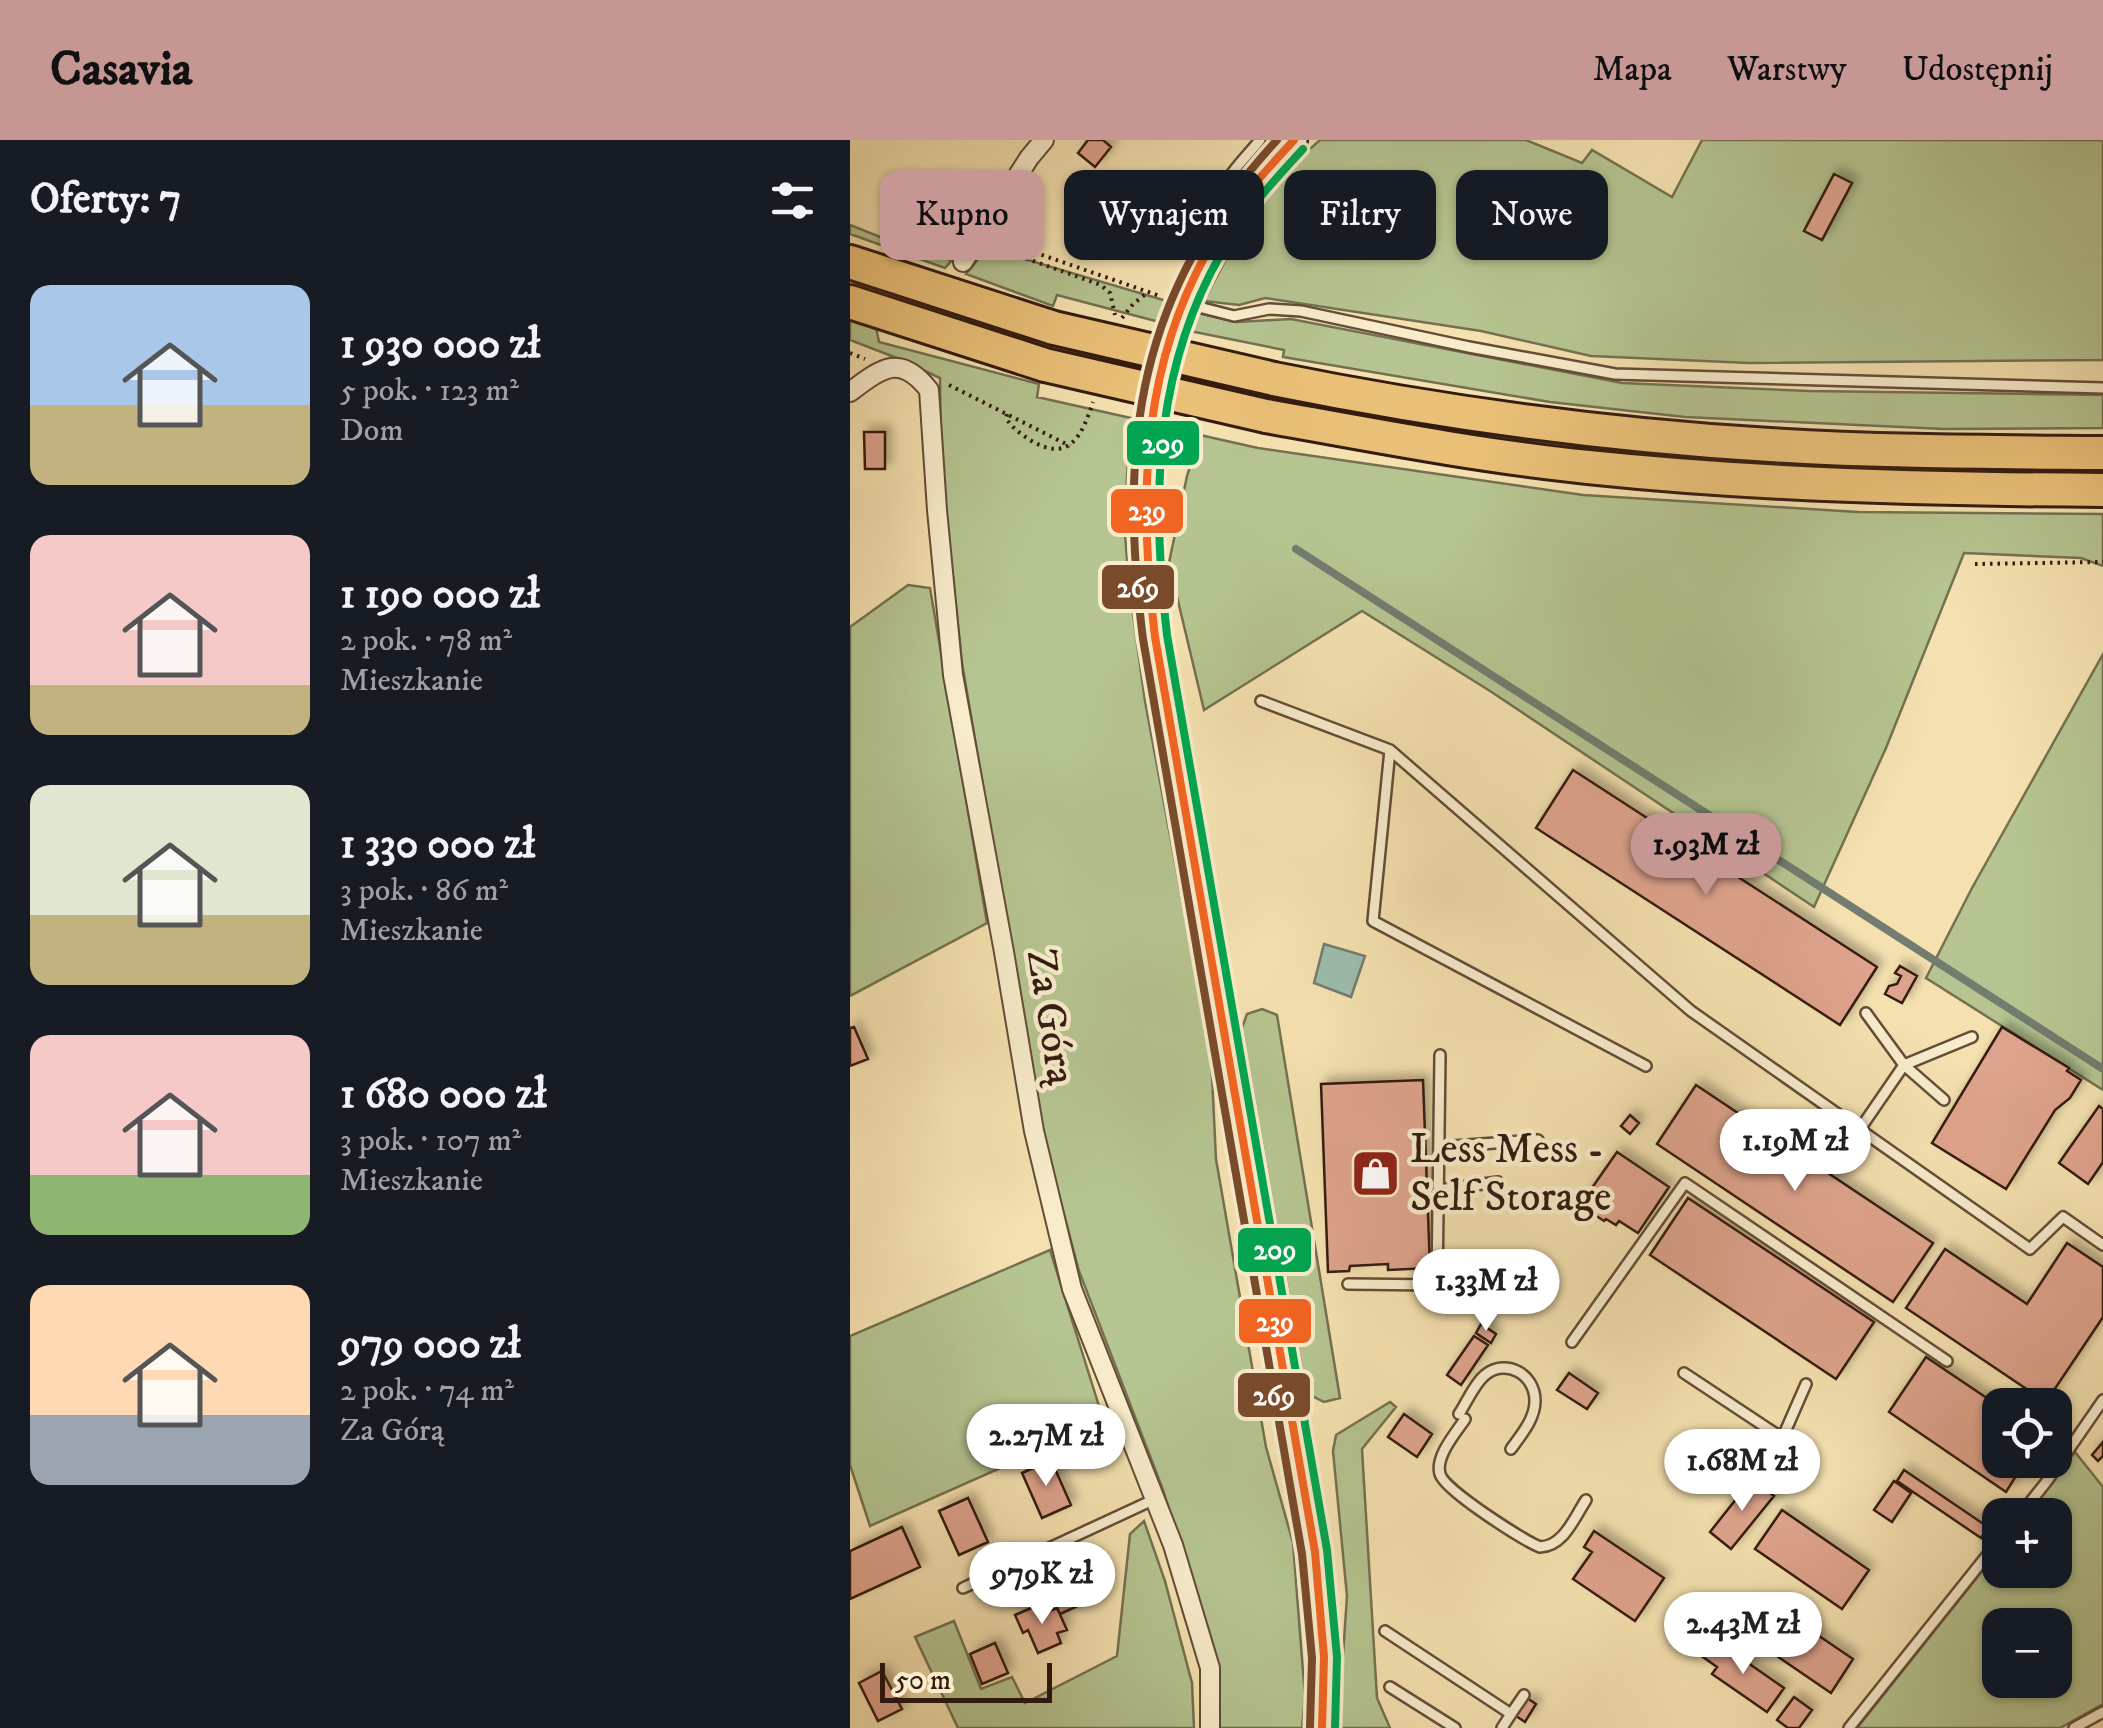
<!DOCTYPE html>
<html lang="pl">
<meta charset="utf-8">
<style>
body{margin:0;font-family:"IM FELL DW Pica",serif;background:#20242c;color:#f1f3f6;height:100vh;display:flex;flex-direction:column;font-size:38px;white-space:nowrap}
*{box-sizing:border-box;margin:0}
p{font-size:32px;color:#9ea1a6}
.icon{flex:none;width:55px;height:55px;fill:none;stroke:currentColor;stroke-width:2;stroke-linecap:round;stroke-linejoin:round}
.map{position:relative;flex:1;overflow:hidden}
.side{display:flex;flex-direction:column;background:#171b24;width:850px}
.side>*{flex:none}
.top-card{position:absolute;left:30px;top:30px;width:950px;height:90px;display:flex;gap:20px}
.fabs{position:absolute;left:1132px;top:1248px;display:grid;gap:20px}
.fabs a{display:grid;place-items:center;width:90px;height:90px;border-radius:20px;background:#171b24;box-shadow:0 2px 8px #0004;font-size:50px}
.scale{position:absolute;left:30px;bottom:25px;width:172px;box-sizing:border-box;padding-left:10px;border:5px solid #341b10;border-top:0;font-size:28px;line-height:35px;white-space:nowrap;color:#341b10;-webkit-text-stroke:8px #f8eccb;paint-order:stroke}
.price{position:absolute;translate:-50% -85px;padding:0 22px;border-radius:35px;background:#fff;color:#222;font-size:32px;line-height:65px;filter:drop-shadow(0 2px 5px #0008)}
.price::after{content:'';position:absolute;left:50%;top:60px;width:30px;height:22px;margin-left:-15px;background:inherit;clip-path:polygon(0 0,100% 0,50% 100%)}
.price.on{background:#c59692;color:#111}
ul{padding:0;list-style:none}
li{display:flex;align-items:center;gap:30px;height:250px;padding:0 30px}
li span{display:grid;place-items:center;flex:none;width:280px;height:200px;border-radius:20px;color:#555}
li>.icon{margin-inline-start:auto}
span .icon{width:120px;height:120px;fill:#fffc;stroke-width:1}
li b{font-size:42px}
h2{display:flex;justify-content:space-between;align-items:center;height:120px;padding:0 30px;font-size:42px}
.pill{padding:0 35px;border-radius:20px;background:#171b24;box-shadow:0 2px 8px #0004;font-size:35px;line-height:90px}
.pill.on{background:#c59692;color:#111}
header{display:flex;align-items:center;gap:60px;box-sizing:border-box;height:140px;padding:0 50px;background:#c59692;color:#111}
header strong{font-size:48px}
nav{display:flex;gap:55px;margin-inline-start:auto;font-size:35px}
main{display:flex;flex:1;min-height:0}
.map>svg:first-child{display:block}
</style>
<header>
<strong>Casavia</strong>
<nav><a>Mapa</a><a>Warstwy</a><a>Udostępnij</a></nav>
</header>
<main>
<section class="side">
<h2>Oferty: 7<svg class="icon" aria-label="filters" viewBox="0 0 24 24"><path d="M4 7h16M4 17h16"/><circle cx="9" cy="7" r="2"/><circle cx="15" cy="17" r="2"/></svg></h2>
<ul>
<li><span style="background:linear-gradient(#a9c7e8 60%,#c2b280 0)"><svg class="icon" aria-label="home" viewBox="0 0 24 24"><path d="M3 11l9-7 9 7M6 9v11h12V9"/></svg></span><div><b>1 930 000 zł</b><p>5 pok. · 123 m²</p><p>Dom</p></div></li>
<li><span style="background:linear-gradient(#f6c9c9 75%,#c2b280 0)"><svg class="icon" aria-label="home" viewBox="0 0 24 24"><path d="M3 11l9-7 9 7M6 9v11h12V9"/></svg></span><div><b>1 190 000 zł</b><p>2 pok. · 78 m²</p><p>Mieszkanie</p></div></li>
<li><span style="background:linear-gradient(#dfe7d0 65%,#c2b280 0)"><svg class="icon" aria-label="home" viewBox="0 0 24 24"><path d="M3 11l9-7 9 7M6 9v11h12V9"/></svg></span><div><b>1 330 000 zł</b><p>3 pok. · 86 m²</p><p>Mieszkanie</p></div></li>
<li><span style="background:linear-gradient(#f6c9c9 70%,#8fb573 0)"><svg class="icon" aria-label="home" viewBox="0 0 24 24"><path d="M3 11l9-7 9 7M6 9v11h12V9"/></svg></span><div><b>1 680 000 zł</b><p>3 pok. · 107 m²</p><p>Mieszkanie</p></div></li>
<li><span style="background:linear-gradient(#ffd9b3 65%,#9aa5b1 0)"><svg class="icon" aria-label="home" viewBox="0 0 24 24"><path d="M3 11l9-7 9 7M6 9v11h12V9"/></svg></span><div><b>979 000 zł</b><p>2 pok. · 74 m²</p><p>Za Górą</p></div></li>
</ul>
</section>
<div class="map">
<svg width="1253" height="1588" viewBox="0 0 1253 1588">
<defs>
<filter id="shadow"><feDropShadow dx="6" dy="-6" stdDeviation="5" flood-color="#0004"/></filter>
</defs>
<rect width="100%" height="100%" fill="#f4e1af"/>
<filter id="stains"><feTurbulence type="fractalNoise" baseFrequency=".002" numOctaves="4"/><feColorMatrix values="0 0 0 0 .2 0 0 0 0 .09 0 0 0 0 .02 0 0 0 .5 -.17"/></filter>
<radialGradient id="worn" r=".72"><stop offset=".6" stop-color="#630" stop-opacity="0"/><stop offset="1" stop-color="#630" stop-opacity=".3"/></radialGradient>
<path fill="#b5c490" stroke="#747050" stroke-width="2.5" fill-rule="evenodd" d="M470,0H676L732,23L742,10L822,57L852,0H1253V220L899,223L741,216L631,191L415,158L389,165L354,161L394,85L452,16Z
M0,85L75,115L102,120L95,128L0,94Z
M137,108L327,164L317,184L207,155L203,166L116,134Z
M340,171L386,182L441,179L772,243L959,251L1253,255V288L1094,289L835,277L700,262L433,217L434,210L335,190Z
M0,178L26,187L29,202L189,244L187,257L281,278L274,381L279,445L295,561L361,915L366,1019L416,1307L443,1403L455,1557L452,1588H368L365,1516L313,1350L229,1131L192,992L112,523L91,324L90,238L52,220L0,200Z
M350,295L408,308L733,355L1008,372L1253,374V426L1231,418L1114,413L1036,608L964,767L640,551L512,471L354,570L319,423L337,336Z
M58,445L80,448L137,783L0,856V487Z
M1253,514V950L1076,838L1122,748Z
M412,869L427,875L490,1258L474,1262L456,1253L392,888L397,874Z
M200,1110L254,1282L20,1386L0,1325V1196Z
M540,1262L546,1267L512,1309L527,1558L540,1588H488L497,1456L483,1311L486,1295Z
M1225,1312L1253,1347V1564L1210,1588H1007L1150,1409V1430H1205V1375H1177ZM1150,1485H1205V1540H1150Z
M294,1381L315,1441L342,1543L344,1588H108L65,1497L104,1481L131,1549L162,1537L175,1563L267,1516L280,1394Z"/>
<path fill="#9cbdae" stroke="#727c6f" stroke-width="2.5" d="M474,804L515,816L501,857L464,843Z"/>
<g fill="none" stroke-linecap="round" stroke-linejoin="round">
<path stroke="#727c6f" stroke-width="8" d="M446,409L1253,929"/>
</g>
<path fill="#dea38c" stroke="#341b10" stroke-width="2.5" filter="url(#shadow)" d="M238,0H253L261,7L245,27L228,13Z
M984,34L1002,43L972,100L954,91Z
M14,292H35V329H15Z
M723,630L1027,827L990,885L686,688Z
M1050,826L1067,836L1052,863L1035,854L1039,846L1047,844L1051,836L1045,833Z
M4,887L18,919L0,926V888Z
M1152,887L1219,928L1217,931L1231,940L1220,958L1205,970L1156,1049L1082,1003Z
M573,940L580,1128L538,1130V1124L500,1126L499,1131L478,1132L471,944Z
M846,945L1083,1103L1043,1162L807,1004Z
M1249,966L1253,969V1022L1238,1044L1209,1023Z
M780,975L789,983L780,994L771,986Z
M767,1012L819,1047L788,1093L769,1081L766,1085L756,1079L754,1081L730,1065Z
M838,1058L1024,1182L986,1239L800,1115Z
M1217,1103L1253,1127V1177L1196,1262L1056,1168L1095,1109L1177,1164Z
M631,1184L646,1194L641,1203L626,1193Z
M624,1196L638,1205L611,1245L597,1235Z
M1076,1217L1150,1267V1320H1176L1156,1352L1039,1272Z
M719,1233L748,1253L737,1269L707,1250Z
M554,1274L582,1294L567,1317L538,1297Z
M904,1296L916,1306L906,1323L893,1315Z
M1253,1302V1316L1248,1321L1242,1315Z
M201,1320L221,1365L192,1378L172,1333Z
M1054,1330L1138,1387L1131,1398L1047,1341Z
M902,1339L924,1356L881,1409L860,1392Z
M1044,1341L1061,1353L1042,1382L1024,1370Z
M118,1358L138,1402L109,1415L89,1371Z
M932,1370L1019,1430L992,1469L905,1409Z
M52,1387L70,1427L0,1459V1411Z
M744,1391L814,1438L785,1481L723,1439L742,1412L734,1407Z
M216,1435L230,1465L210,1474L196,1443Z
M922,1464L1003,1519L981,1553L899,1497Z
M186,1466L190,1475L207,1468L217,1490L207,1493L211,1503L188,1513L178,1490L173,1493L165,1475Z
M865,1500L934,1548L917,1572L862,1534L867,1527L853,1517Z
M145,1503L158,1533L132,1544L120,1514Z
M32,1531L52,1569L28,1581L9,1543Z
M944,1557L962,1570L949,1588H938L927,1580Z
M677,1558L686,1564L675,1582L666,1576Z"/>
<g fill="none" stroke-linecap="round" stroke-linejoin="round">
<defs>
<path id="lane" d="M366,87C359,50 389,26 410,0
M337,164L384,176L419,169L451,171L619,207L765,234L1253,248
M411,561L540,610L841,871L1180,1109L1213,1077L1253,1105
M540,610L523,781L796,926
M1016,873L1054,925L1094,960
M1010,989L1054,925L1122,897
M589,1007L688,1000
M588,1050L648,1042
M498,1144L587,1145L605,1163
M587,1145L590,915
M722,1202L835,1043L1097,1221
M834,1233L932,1298
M609,1274C617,1262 624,1244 635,1235C656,1218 685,1234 685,1261C685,1279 671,1295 661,1309
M615,1279C606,1293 585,1316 590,1334C594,1350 673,1400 690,1407C714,1406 724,1378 736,1360
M921,1324L956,1244
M1170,1375L1197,1341L1253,1260
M113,1448L305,1359
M535,1491L661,1574L652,1588
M540,1547L605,1588
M661,1574L674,1555
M999,1588L1150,1399
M1224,1588L1253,1572"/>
<path id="street" d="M113,122L179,18L194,0
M0,252C32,228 50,213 79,250L87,370L103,535L154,812L184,991L222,1149L323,1405L360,1528V1588"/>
<path id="secondary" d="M444,0C416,30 388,61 367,96C291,222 284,354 305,497L446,1308C464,1401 481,1493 472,1588"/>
<path id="highway" d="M0,122L204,188
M0,162L195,225
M424,239C587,272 753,295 920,305C1031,312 1142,312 1253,313
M416,276C522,295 630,316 738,327C909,345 1081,349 1253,350"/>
</defs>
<use href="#lane" stroke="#644c38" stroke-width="14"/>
<use href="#street" stroke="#644c38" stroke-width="22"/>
<use href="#secondary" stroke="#341b10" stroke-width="30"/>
<use href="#highway" stroke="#341b10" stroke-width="38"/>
<path stroke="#341b10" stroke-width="4" stroke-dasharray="2.5 5" stroke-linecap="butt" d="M149,100L310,156
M151,104L155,111L251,145L260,153L265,175
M272,178L283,164L297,153
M0,213L15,219
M99,245L220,306
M157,274L156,278C162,288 171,294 180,300C220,324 232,295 243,262
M1125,424L1253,422"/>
<use href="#lane" stroke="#f8eccb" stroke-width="9"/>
<use href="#street" stroke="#f8eccb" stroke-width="18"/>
<use href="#secondary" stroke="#f8eccb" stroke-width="25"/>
<use href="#highway" stroke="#eac078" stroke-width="32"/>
<defs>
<path id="highway-bridge" d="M204,188L424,239
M195,225L416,276"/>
</defs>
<use href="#highway-bridge" stroke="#341b10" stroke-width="38" stroke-linecap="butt"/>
<use href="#highway-bridge" stroke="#eac078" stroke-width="32"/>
<defs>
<path id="bus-1" d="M444,0C420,26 395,53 375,83C291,209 287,352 305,497L465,1412L474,1517L472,1588"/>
<path id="bus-2" d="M427,0C287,152 268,301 293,499L452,1414L462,1518L460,1587"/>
<path id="bus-3" d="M453,9C429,35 405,61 385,91C304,214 300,353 317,495L477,1410L487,1517L485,1588"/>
</defs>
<use href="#bus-1" stroke="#f8eccb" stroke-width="15"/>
<use href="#bus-2" stroke="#f8eccb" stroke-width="15"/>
<use href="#bus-3" stroke="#f8eccb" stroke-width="15"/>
<use href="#bus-1" stroke="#f26522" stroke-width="8"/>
<use href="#bus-2" stroke="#7a4b2a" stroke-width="8"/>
<use href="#bus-3" stroke="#00a651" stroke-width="8"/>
</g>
<defs>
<symbol id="shop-square" viewBox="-11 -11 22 22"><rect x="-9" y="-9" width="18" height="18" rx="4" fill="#8f2418" stroke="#f8eccb"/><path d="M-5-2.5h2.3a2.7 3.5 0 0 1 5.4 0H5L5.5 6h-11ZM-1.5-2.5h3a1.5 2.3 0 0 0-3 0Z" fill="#fff"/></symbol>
</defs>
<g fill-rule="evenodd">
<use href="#shop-square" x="498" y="1006" width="55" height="55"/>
</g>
<g text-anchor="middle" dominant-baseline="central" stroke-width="9" stroke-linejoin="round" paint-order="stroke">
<g font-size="42" fill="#341b10" stroke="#f8eccb">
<text transform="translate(200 877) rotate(81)">Za Górą</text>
</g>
<g font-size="42" fill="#341b10" stroke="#f8eccb" text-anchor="start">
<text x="560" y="1010">Less Mess -<tspan x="560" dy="48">Self Storage</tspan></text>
</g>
</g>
<g stroke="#f8eccb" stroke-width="4">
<rect x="275" y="279" width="76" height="48" rx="10" fill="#00a651"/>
<rect x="259" y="347" width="76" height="48" rx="10" fill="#f26522"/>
<rect x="250" y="423" width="76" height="48" rx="10" fill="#7a4b2a"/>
<rect x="386" y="1086" width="77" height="48" rx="10" fill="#00a651"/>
<rect x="387" y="1157" width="76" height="48" rx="10" fill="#f26522"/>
<rect x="386" y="1231" width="76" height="48" rx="10" fill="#7a4b2a"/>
</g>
<g font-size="28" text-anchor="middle" font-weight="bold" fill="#fff">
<text x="313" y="313">209</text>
<text x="297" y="380">239</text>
<text x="288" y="457">269</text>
<text x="425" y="1119">209</text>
<text x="425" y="1191">239</text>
<text x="424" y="1265">269</text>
</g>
<rect width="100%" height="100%" filter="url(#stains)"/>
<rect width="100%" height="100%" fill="url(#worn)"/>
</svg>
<div class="fabs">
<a><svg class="icon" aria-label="locate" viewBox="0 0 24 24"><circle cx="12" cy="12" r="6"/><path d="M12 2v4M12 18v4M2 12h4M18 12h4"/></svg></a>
<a>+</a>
<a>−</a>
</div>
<div class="scale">50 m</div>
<b class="price on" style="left:856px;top:758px">1.93M zł</b>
<b class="price" style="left:945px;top:1054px">1.19M zł</b>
<b class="price" style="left:636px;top:1194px">1.33M zł</b>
<b class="price" style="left:196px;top:1349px">2.27M zł</b>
<b class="price" style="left:892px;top:1374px">1.68M zł</b>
<b class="price" style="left:192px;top:1487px">979K zł</b>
<b class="price" style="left:893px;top:1537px">2.43M zł</b>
<div class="top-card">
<a class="pill on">Kupno</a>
<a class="pill">Wynajem</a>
<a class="pill">Filtry</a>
<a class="pill">Nowe</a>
</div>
</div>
</main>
